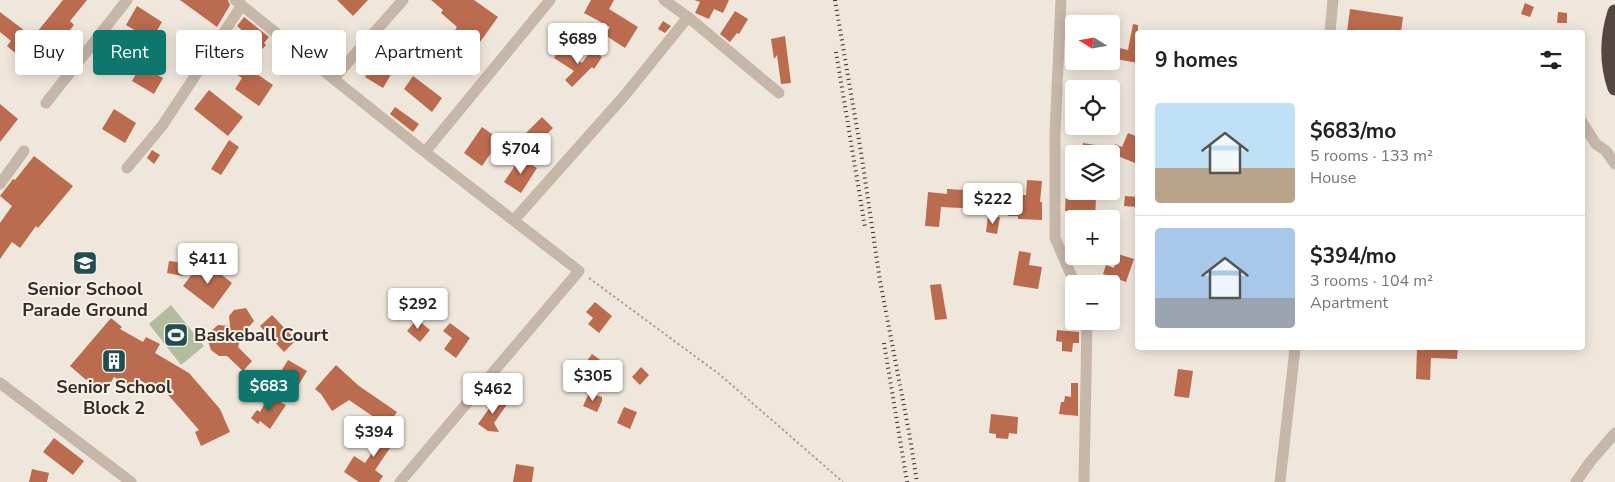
<!DOCTYPE html>
<meta charset="utf-8">
<style>
body{margin:0;font-family:"Nunito Sans",sans-serif;background:#f2f2f2;color:#222;height:100vh;display:flex;flex-direction:column;font-size:19px;white-space:nowrap}
*{box-sizing:border-box;margin:0}
p{font-size:16px;color:#767676}
.icon{flex:none;width:28px;height:28px;fill:none;stroke:currentColor;stroke-width:2;stroke-linecap:round;stroke-linejoin:round}
.map{position:relative;flex:1;overflow:hidden}
.drawer{position:absolute;left:1135px;top:30px;width:450px;height:320px;display:flex;flex-direction:column;background:#fff;border-radius:5px;box-shadow:0 2px 12px #0003}
.drawer>*{flex:none}
.banner{position:absolute;left:15px;top:30px;width:475px;height:45px;display:flex;gap:10px}
.needle{width:32px;rotate:281deg}
.fabs{position:absolute;left:1065px;top:15px;display:grid;gap:10px}
.fabs a{display:grid;place-items:center;width:55px;height:55px;border-radius:5px;background:#fff;box-shadow:0 2px 12px #0003;font-size:25px}
.price{position:absolute;translate:-50% -42px;padding:0 11px;border-radius:5px;background:#fff;color:#222;font-size:16px;line-height:32px;filter:drop-shadow(0 1px 2px #0008)}
.price::after{content:'';position:absolute;left:50%;top:30px;width:15px;height:11px;margin-left:-8px;background:inherit;clip-path:polygon(0 0,100% 0,50% 100%)}
.price.on{background:#0f766e;color:#fff}
ul{padding:0;list-style:none}
li{display:flex;align-items:center;gap:15px;height:125px;padding:0 20px}
li+li{border-top:1px solid #e0e0e0}
li span{display:grid;place-items:center;flex:none;width:140px;height:100px;border-radius:5px;color:#555}
li>.icon{margin-inline-start:auto}
span .icon{width:60px;height:60px;fill:#fffc;stroke-width:1}
li b{font-size:21px}
h2{display:flex;justify-content:space-between;align-items:center;height:60px;padding:0 20px;font-size:21px}
.pill{padding:0 18px;border-radius:5px;background:#fff;box-shadow:0 2px 12px #0003;font-size:18px;line-height:45px}
.pill.on{background:#0f766e;color:#fff}
.map>svg:first-child{display:block}
</style>
<div class="map">
<svg width="1615" height="482" viewBox="0 0 1615 482">
<rect width="100%" height="100%" fill="#f0e7dc"/>
<path fill="#b2bd9d" d="M171,305L204,346L181,365L149,324Z"/>
<path fill="#bb6b4e" d="M63,0H87L70,21L74,25L56,47L46,40L27,63L7,46L11,41L0,32V12L33,37Z
M180,0H228L230,5L217,27Z
M337,0H368L353,16Z
M431,0H474L498,17L480,42L468,34L461,44L450,38L457,27L441,13L443,10Z
M591,0H614L609,9L638,27L625,48L605,35L610,27L584,13Z
M694,0H729L723,13L714,9L709,19L695,13L700,2Z
M1525,3L1534,7L1530,17L1521,14Z
M137,6L162,22L148,46L152,48L145,58L133,51L143,35L126,25Z
M1350,9L1403,17L1401,32H1347Z
M735,11L748,19L739,34L737,33L730,42L720,34Z
M1558,12L1567,13V23H1557Z
M244,17L269,37L264,43L266,45L248,64L250,65L248,68L273,85L259,106L235,89L242,78L221,64L229,51L233,54L250,37L237,26Z
M663,21L671,26L665,33L658,29Z
M1133,24L1138,25V63L1116,59L1119,48L1128,50Z
M785,36L791,83L781,84L777,55L774,59L771,39Z
M560,48L582,63L592,49L602,57L594,69L592,67L572,87L565,80L574,71L554,58Z
M380,52L398,63L383,88L365,77Z
M289,54L298,60L288,74L279,68Z
M141,65L163,78L154,94L132,81Z
M413,76L442,98L432,112L404,89Z
M209,90L243,117L228,136L194,109Z
M0,104L18,119L0,142Z
M395,107L419,124L413,132L390,114Z
M114,109L136,123L125,143L102,129Z
M542,117L553,128L532,149L521,138Z
M482,127L500,140L482,166L464,153Z
M1128,133L1138,137V156L1135,163L1113,154H1082L1083,143L1114,148L1115,144L1122,147Z
M229,140L239,147L221,175L211,169Z
M152,150L160,155L154,164L147,158Z
M34,156L73,186L38,228L36,226L20,248L12,242L0,259V223L12,206L0,196L13,179L15,180Z
M520,158L537,168L521,193L504,182Z
M1027,180L1042,181L1040,202H1042V220L1018,219V216H1008V195H1026Z
M947,189L984,191L982,209L941,207L939,227L925,226L928,192L947,194Z
M1066,191H1078V197L1096,198L1095,219H1080L1081,211H1065Z
M1125,196L1138,197V207L1124,206Z
M988,216L1000,217L997,234L986,232Z
M1019,251L1031,253L1029,265L1042,267L1038,289L1013,285Z
M1118,254L1134,259L1126,282L1103,274L1106,265L1114,268Z
M203,260L232,283L213,309L183,286Z
M169,261L185,263L183,276L167,273Z
M941,284L947,319L935,320L930,285Z
M435,295L441,301L431,313L424,306Z
M595,302L612,316L599,333L588,324L593,318L586,312Z
M246,308L254,321L246,330L236,333L240,340L238,347L252,361L243,371L227,356H219L211,350L208,341L211,331L218,325L230,326L229,316L234,310Z
M272,315L296,340L284,352L260,326Z
M111,318L122,327L120,329L143,342L146,337L160,344L155,353L189,373L220,409L230,432L201,446L195,432L199,430L163,389L161,393L140,380L135,389L114,377L106,391L85,379L70,366Z
M417,319L430,330L420,342L407,331Z
M450,323L470,338L456,358L444,349L452,338L443,331Z
M1057,330L1079,332V343H1073L1072,352L1062,351V342L1056,341Z
M1417,348H1458L1457,359L1431,358L1430,380L1416,379Z
M592,354L603,362L594,373L584,365Z
M288,360L307,371L296,389L277,378Z
M336,365L359,386L397,412L387,426L349,400L332,411L321,394L315,389Z
M641,367L649,375L640,385L632,377Z
M1178,369L1193,371L1189,398L1174,396Z
M1071,383H1078V416L1059,414L1061,402H1064L1065,396L1071,397Z
M589,393L602,397V401L597,412L583,406Z
M269,396L286,405L270,429L260,421L258,424L251,418L257,410L260,412Z
M498,396L508,403L494,423L499,432L488,431L478,424Z
M624,407L637,412L630,429L617,423Z
M991,414L1018,417L1017,434L1009,433L1008,439L996,438V434L989,433Z
M393,422L403,429L375,470L383,476L379,482H359L344,472L354,456L365,463Z
M54,438L84,461L73,475L43,452Z
M516,464L534,467L532,482H513Z
M32,469L49,473L47,482H29Z"/>
<g fill="none" stroke-linecap="round" stroke-linejoin="round">
<path stroke="#b2a193" stroke-width="2" stroke-dasharray="2.5 2.5" stroke-linecap="butt" d="M589,278L719,374L843,482"/>
<path stroke="#c7b7a9" stroke-width="11" d="M235,0L425,152L579,271L400,482
M664,0L688,17L779,93
M1061,0L1055,133V238L1075,284
M1330,32L1333,0
M334,78L403,0
M46,103L127,0
M1582,122L1596,144L1606,151L1615,164
M425,152L550,0
M127,168L162,126L242,5
M0,184L24,151
M514,220L625,95L688,17
M0,383L131,482
M1084,482L1087,321
M1280,482L1295,348
M1576,482L1590,462L1615,433"/>
<path stroke="#554740" stroke-width="15" d="M1615,12C1607,37 1607,64 1615,88"/>
<path stroke="#342c28" stroke-width="4" stroke-dasharray="1 4" stroke-linecap="butt" d="M835,0L861,152L880,281L909,432L917,482
M836,52L865,227
M884,343L907,482"/>
</g>
<defs>
<symbol id="school-square" viewBox="-11 -11 22 22"><rect x="-9" y="-9" width="18" height="18" rx="4" fill="#214e52" stroke="#f8f1e8"/><path d="M0-5L7-2L0 1L-7-2ZM-4 1L0 2.5L4 1V4Q0 6-4 4Z" fill="#fff"/></symbol>
<symbol id="stadium-square" viewBox="-11 -11 22 22"><rect x="-9" y="-9" width="18" height="18" rx="4" fill="#214e52" stroke="#f8f1e8"/><path d="M0-5a6.5 5 0 1 0 0 10a6.5 5 0 1 0 0-10ZM-3.5-1.8h7v3.6h-7Z" fill="#fff"/></symbol>
<symbol id="building-square" viewBox="-11 -11 22 22"><rect x="-9" y="-9" width="18" height="18" rx="4" fill="#214e52" stroke="#f8f1e8"/><path d="M-4-6H4V6H1V3H-1V6H-4ZM-2.5-4.3h1.7v1.8h-1.7ZM.8-4.3h1.7v1.8H.8ZM-2.5-1h1.7V.8h-1.7ZM.8-1h1.7V.8H.8Z" fill="#fff"/></symbol>
</defs>
<g fill-rule="evenodd">
<use href="#school-square" x="71" y="249" width="28" height="28"/>
<use href="#stadium-square" x="162" y="321" width="28" height="28"/>
<use href="#building-square" x="100" y="347" width="28" height="28"/>
</g>
<g text-anchor="middle" dominant-baseline="central" stroke-width="4" stroke-linejoin="round" paint-order="stroke">
<g font-size="18" font-weight="bold" fill="#342c28" stroke="#f8f1e8">
<text x="85" y="289">Senior School<tspan x="85" dy="21">Parade Ground</tspan></text>
<text x="194" y="335" text-anchor="start">Baskeball Court</text>
<text x="114" y="387">Senior School<tspan x="114" dy="21">Block 2</tspan></text>
</g>
</g>
</svg>
<div class="fabs">
<a><svg class="needle" viewBox="-14 -14 28 28"><path d="M0-13l5 13h-10z" fill="#e53935"/><path d="M0 13l5-13h-10z" fill="#767676"/></svg></a>
<a><svg class="icon" aria-label="locate" viewBox="0 0 24 24"><circle cx="12" cy="12" r="6"/><path d="M12 2v4M12 18v4M2 12h4M18 12h4"/></svg></a>
<a><svg class="icon" aria-label="layers" viewBox="0 0 24 24"><path d="M12 4l9 5-9 5-9-5zM3 14l9 5 9-5"/></svg></a>
<a>+</a>
<a>−</a>
</div>
<b class="price" style="left:578px;top:65px">$689</b>
<b class="price" style="left:521px;top:175px">$704</b>
<b class="price" style="left:993px;top:225px">$222</b>
<b class="price" style="left:208px;top:285px">$411</b>
<b class="price" style="left:418px;top:330px">$292</b>
<b class="price" style="left:593px;top:402px">$305</b>
<b class="price on" style="left:269px;top:412px">$683</b>
<b class="price" style="left:493px;top:415px">$462</b>
<b class="price" style="left:374px;top:458px">$394</b>
<div class="banner">
<a class="pill">Buy</a>
<a class="pill on">Rent</a>
<a class="pill">Filters</a>
<a class="pill">New</a>
<a class="pill">Apartment</a>
</div>
<section class="drawer">
<h2>9 homes<svg class="icon" aria-label="filters" viewBox="0 0 24 24"><path d="M4 7h16M4 17h16"/><circle cx="9" cy="7" r="2"/><circle cx="15" cy="17" r="2"/></svg></h2>
<ul>
<li><span style="background:linear-gradient(#bfe0f5 65%,#b9a48a 0)"><svg class="icon" aria-label="home" viewBox="0 0 24 24"><path d="M3 11l9-7 9 7M6 9v11h12V9"/></svg></span><div><b>$683/mo</b><p>5 rooms · 133 m²</p><p>House</p></div></li>
<li><span style="background:linear-gradient(#a9c7e8 70%,#9aa5b1 0)"><svg class="icon" aria-label="home" viewBox="0 0 24 24"><path d="M3 11l9-7 9 7M6 9v11h12V9"/></svg></span><div><b>$394/mo</b><p>3 rooms · 104 m²</p><p>Apartment</p></div></li>
</ul>
</section>
</div>
